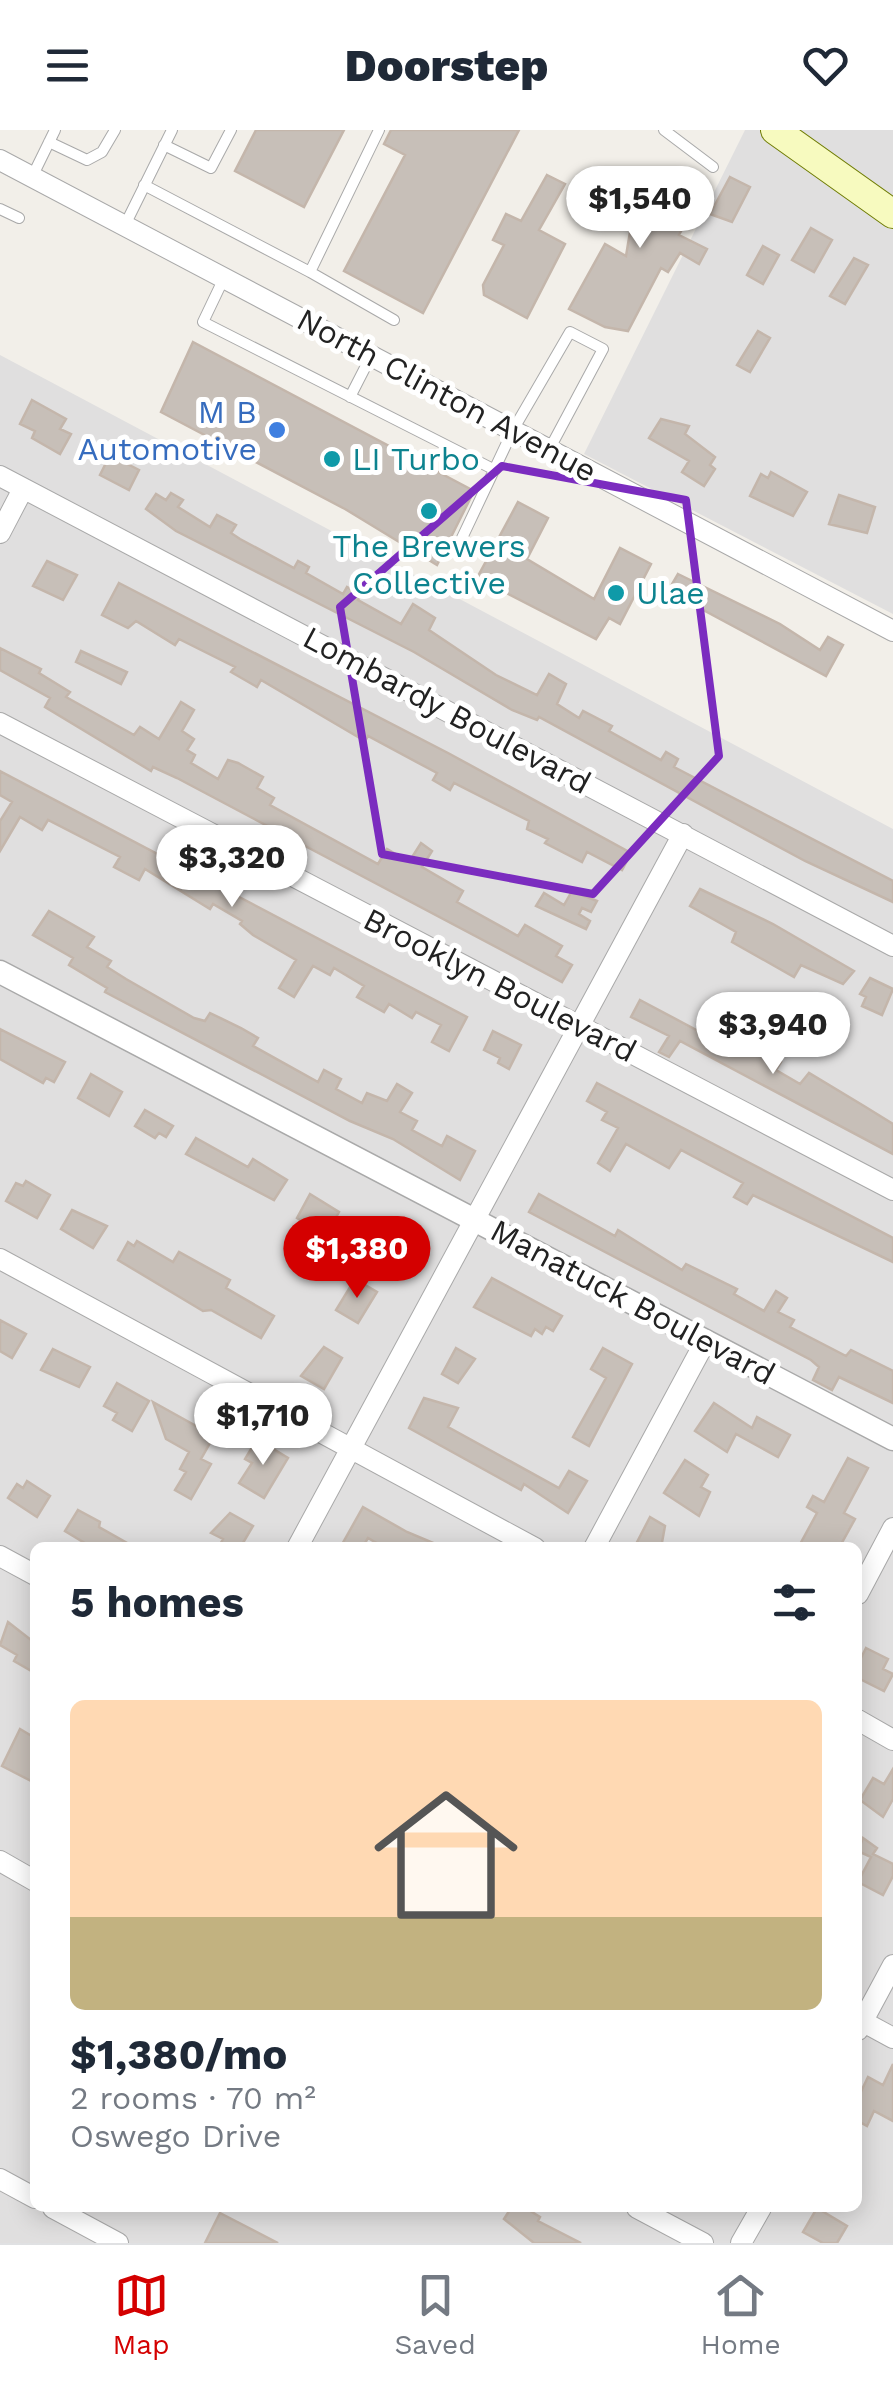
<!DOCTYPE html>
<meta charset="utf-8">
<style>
body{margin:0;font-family:"Work Sans",sans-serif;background:#f6f6f7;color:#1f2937;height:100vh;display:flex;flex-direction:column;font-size:38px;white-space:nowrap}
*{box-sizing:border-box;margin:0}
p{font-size:32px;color:#747a83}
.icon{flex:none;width:55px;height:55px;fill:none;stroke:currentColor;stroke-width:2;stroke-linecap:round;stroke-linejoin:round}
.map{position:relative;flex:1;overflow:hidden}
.drawer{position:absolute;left:30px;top:1412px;width:832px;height:670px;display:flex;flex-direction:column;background:#fff;border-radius:15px;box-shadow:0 5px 25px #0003}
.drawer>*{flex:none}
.price{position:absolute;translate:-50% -85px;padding:0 22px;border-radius:35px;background:#fff;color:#222;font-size:32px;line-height:65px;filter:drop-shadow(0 2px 5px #0008)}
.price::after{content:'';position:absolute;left:50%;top:60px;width:30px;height:22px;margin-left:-15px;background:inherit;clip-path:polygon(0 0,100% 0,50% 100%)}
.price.active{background:#d40000;color:#fff}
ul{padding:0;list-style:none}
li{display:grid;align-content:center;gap:20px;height:530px;padding:0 40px}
li span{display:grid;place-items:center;height:310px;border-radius:15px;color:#555}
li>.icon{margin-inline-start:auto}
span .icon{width:180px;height:180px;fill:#fffc;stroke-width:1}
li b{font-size:42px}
h2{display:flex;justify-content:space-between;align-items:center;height:120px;padding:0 40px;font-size:42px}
header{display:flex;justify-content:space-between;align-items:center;height:130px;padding:0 40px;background:#fff;font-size:45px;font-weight:800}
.tab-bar{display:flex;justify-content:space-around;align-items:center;height:140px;border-top:2px solid #e0e1e3;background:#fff;font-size:28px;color:#747a83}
.tab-bar a{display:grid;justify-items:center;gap:5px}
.tab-bar .active{color:#d40000}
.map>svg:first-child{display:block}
</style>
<header><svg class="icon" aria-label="menu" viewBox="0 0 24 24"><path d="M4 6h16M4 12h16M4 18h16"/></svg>Doorstep<svg class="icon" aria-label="heart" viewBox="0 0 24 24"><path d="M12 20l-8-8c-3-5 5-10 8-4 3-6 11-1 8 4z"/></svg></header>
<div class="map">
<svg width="893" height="2113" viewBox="0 0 893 2113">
<rect width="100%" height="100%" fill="#f2efe9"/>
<path fill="#e0dfdf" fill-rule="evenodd" d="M745,0H893V484L584,324Z
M0,225L893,699V2113H0ZM35,1418H858V2078H35Z"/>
<path fill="#c7bfb8" stroke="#c4b6ab" stroke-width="2.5" d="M256,0H344L304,77L235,41Z
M391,0H519L423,183L344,141L405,25L384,14Z
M643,39L656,46L662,40L682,41L680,54L700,66L679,105L707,119L699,134L680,123L668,142L661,138L628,201L605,197L569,179L605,114L626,126L631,96L617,89Z
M547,45L565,54L539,100L565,114L527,188L484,165L483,155L504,115L493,110L506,84L521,91Z
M730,47L750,57L732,92L710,84Z
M811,98L832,110L814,142L792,130Z
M763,116L779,125L763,154L747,145Z
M854,128L868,135L845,174L830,166Z
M758,201L770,208L750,242L737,235Z
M193,212L474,361L437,435L345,379L161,282Z
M32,270L66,289L60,299L71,304L60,324L32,308L35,301L20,294Z
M661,289L689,296L685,304L715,327L710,335L715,339L704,356L682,342L689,331L649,308Z
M110,325L139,340L129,360L100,345Z
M771,342L807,362L793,386L750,366L761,344L768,348Z
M171,363L183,370L178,377L210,397L217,385L236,395L231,403L240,409L294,438L298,431L309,437L306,443L343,464L347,457L361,465L358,470L401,494L413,474L435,488L429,500L496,545L537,565L549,544L566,554L557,574L579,588L583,581L612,596L609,601L661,630L666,622L678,629L674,637L893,751V772L805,731L539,587L537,590L512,580L414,522L176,401L146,379L156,364L166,370Z
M839,365L875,377L867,403L829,394Z
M518,372L548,388L527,429L594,469L620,418L651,434L620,494L609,488L596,509L477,448Z
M47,431L77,445L63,470L33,456Z
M678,444L780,494L820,520L828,507L843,515L826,546L668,461Z
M119,453L448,623L631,723L622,740L587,722L582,732L545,713L548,709L527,699L529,691L454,653L450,660L433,650L437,643L368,606L365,611L261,550L257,557L231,542L235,537L179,509L175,515L136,491L128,498L102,485Z
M0,518L41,539L39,543L70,562L66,567L134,605L140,597L159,609L181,572L194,580L182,601L194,609L187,620L195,625L191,633L218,649L228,630L238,633L263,647L257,658L274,668L270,675L378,734L387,719L409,732L421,713L432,721L422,737L463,761L457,772L518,806L525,795L562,816L556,826L572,835L562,852L177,648L153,637L151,641L45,577L50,568L0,540Z
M81,521L127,542L121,554L76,532Z
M0,641L467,887L449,921L432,912L441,895L416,882L412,888L389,874L384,882L357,867L364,856L334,838L330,845L313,836L294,867L279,858L296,830L253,805L240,794L242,791L213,774L210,779L145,739L139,750L114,737L120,727L48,690L42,700L20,687L0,721V691L12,672L0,665Z
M700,759L773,794L854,841L843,854L801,835L794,847L732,812L736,802L690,776Z
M572,761L597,771L591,782L582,778L579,784L590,791L586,799L536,776L544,763L564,775Z
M49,781L94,807L87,817L111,831L107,837L126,849L194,888L205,891L210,883L241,898L258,908L253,916L318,952L324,940L341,949L336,959L362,973L367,963L387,971L397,954L412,963L400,982L417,991L412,1000L442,1016L447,1006L475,1021L460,1050L393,1009L350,991L105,862L107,858L69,835L73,828L33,805Z
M870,848L893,859L882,885L862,876L866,867L860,864Z
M640,870L717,911L723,903L762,926L764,922L781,932L776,940L800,954L809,943L864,976L893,994V1024L680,911L669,927L659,922L669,906L631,887Z
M0,899L65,932L54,952L46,948L43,953L0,929Z
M493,901L521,915L509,939L498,933L500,928L484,920Z
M91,944L122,962L109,986L78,968Z
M597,953L893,1108V1132L753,1065L747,1074L734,1067L743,1053L681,1020L669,1038L626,1014L610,1041L598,1033L618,998L602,990L607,982L587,971Z
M145,980L173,996L166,1007L159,1003L155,1008L135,996Z
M196,1008L248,1037L253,1029L287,1050L274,1070L186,1024Z
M26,1051L50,1065L37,1088L6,1071L16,1053L23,1056Z
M310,1064L339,1082L326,1105L297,1088Z
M539,1064L615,1106L618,1100L682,1140L686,1134L737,1159L734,1164L764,1181L776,1161L787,1168L778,1182L794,1190L790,1197L846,1226L851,1220L893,1241V1273L839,1247L832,1260L813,1250L819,1237L811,1230L529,1082Z
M72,1080L107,1096L93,1118L61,1099Z
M375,1103L416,1124L404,1143L366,1119Z
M137,1111L173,1132L179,1122L230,1150L226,1158L274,1186L261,1208L211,1180L203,1181L118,1130L128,1112L134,1116Z
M492,1148L562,1186L553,1201L546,1197L542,1204L535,1199L531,1206L474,1177Z
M355,1149L377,1162L358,1193L336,1180Z
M0,1190L26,1204L12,1228L0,1221Z
M324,1217L342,1228L324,1259L301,1246Z
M456,1218L475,1229L458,1253L442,1244Z
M603,1218L632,1234L589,1316L573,1307L606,1248L591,1239Z
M53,1219L90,1237L79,1257L41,1240Z
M117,1253L149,1271L132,1301L113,1290L117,1283L104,1276Z
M424,1268L458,1278L448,1297L559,1358L569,1341L587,1351L568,1383L524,1354L521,1360L409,1298Z
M153,1272L214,1306L201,1329L211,1334L191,1369L175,1360L186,1342L180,1339L189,1322L166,1309Z
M714,1273L752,1298L757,1287L790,1305L778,1327L736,1304L727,1322L695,1301Z
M257,1309L288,1328L264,1368L239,1353L252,1333L245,1329Z
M848,1328L868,1338L844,1383L855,1389L839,1418H798L817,1383L807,1377L813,1366L824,1372Z
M685,1330L708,1345L701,1357L710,1362L699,1386L664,1363Z
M27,1351L50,1366L37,1387L8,1368L17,1354L23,1358Z
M363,1377L407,1402L445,1418H385L368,1408L362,1418H340Z
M78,1380L100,1392L99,1397L136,1418H93L65,1401Z
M230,1383L253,1396L240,1418H218L223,1409L211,1403Z
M650,1387L665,1396L661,1418H634Z
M8,1492L35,1513V1543L14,1531L17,1525L0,1515Z
M866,1518L888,1529L883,1539L893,1544L884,1561L858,1548V1534Z
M20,1599L35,1608V1653L2,1636Z
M893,1639V1669L883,1687L860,1670L873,1648L884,1654Z
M863,1708L877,1718L873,1724L893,1734V1746L883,1765L858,1752L871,1727L858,1721Z
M893,1934V1991L874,1981L867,1996L858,1991V1968L868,1947L883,1955Z
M511,2078H534L532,2082L540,2087L538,2091L581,2113H534L504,2089Z
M817,2078L847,2096L837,2113H823L803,2102Z
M220,2083L278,2113H205Z"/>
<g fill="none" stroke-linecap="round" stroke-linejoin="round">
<defs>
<path id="service" d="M664,0L713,37
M49,12L87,30L102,22L115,0
M164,15L211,38L231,0
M32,47L55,0
M144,55L310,142L379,0
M0,79L19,88
M125,95L172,0
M310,142L394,190
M224,148L203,192L495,340
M350,267L371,226
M462,408L513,300L570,202L603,219L549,320"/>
<path id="minor" d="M0,30L893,501
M0,346L893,816
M0,403L23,359
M0,593L893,1060
M0,1129L535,1418
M297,1418L683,704
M594,1418L706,1210
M0,1426L35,1445
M858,1464L893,1398
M858,1590L893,1610
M0,1731L35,1751
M858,1889L893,1908
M858,1900L893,1835
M0,2049L35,2068
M53,2078L118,2113
M637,2078L703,2113
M741,2113L761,2078"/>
<path id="tertiary" d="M0,842L893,1309"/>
<path id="secondary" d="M775,0L893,84"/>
</defs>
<use href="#service" stroke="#a9a9a9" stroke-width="12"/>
<use href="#minor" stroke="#a9a9a9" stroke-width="22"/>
<use href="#tertiary" stroke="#a9a9a9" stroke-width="25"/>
<use href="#secondary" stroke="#707d05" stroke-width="30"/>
<use href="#service" stroke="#fff" stroke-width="10"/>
<use href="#minor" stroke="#fff" stroke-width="20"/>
<use href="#tertiary" stroke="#fff" stroke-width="22"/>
<use href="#secondary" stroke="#f7fabf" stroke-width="28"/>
</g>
<path fill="none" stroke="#7b2cbf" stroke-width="8" stroke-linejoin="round" d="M502,336L686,370L719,626L593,764L382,724L340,477Z"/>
<circle fill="#3f7fe0" stroke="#fff" stroke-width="4" cx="277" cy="300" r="10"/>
<g fill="#0f9aa8" stroke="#fff" stroke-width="4">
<circle cx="332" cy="329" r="10"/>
<circle cx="429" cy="381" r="10"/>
<circle cx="616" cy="463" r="10"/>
</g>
<g text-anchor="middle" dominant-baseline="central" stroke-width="10" stroke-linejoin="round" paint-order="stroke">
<g font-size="32" fill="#222" stroke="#fff">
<text transform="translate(447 265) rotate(28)">North Clinton Avenue</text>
<text transform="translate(447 580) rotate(28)">Lombardy Boulevard</text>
<text transform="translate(500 855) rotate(27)">Brooklyn Boulevard</text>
<text transform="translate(633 1172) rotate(28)">Manatuck Boulevard</text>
</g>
<g font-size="32" fill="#366cbe" stroke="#fff" text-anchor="end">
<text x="257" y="282">M B<tspan x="257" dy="37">Automotive</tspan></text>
</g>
<g font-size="32" fill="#0d838f" stroke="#fff" text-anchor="start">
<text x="352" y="329">LI Turbo</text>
<text x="429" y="416" text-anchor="middle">The Brewers<tspan x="429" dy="37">Collective</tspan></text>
<text x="636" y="463">Ulae</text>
</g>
</g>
</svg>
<b class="price" style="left:640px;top:121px">$1,540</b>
<b class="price" style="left:232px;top:780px">$3,320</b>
<b class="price" style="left:773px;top:947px">$3,940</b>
<b class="price active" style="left:357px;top:1171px">$1,380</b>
<b class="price" style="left:263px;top:1338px">$1,710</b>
<section class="drawer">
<h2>5 homes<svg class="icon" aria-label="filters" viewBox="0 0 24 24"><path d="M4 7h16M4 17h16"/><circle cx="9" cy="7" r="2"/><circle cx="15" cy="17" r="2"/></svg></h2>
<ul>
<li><span style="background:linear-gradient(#ffd9b3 70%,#c2b280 0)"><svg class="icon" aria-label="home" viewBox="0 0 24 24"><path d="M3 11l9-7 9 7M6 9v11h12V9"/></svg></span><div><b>$1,380/mo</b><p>2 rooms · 70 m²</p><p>Oswego Drive</p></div></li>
</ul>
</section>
</div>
<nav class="tab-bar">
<a class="active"><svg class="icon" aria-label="map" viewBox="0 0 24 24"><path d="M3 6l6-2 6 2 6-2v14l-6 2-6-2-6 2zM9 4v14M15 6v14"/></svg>Map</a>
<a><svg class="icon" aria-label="saved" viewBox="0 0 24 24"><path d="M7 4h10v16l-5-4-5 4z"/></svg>Saved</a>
<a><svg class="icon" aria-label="home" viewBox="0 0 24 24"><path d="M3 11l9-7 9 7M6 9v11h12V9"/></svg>Home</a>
</nav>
